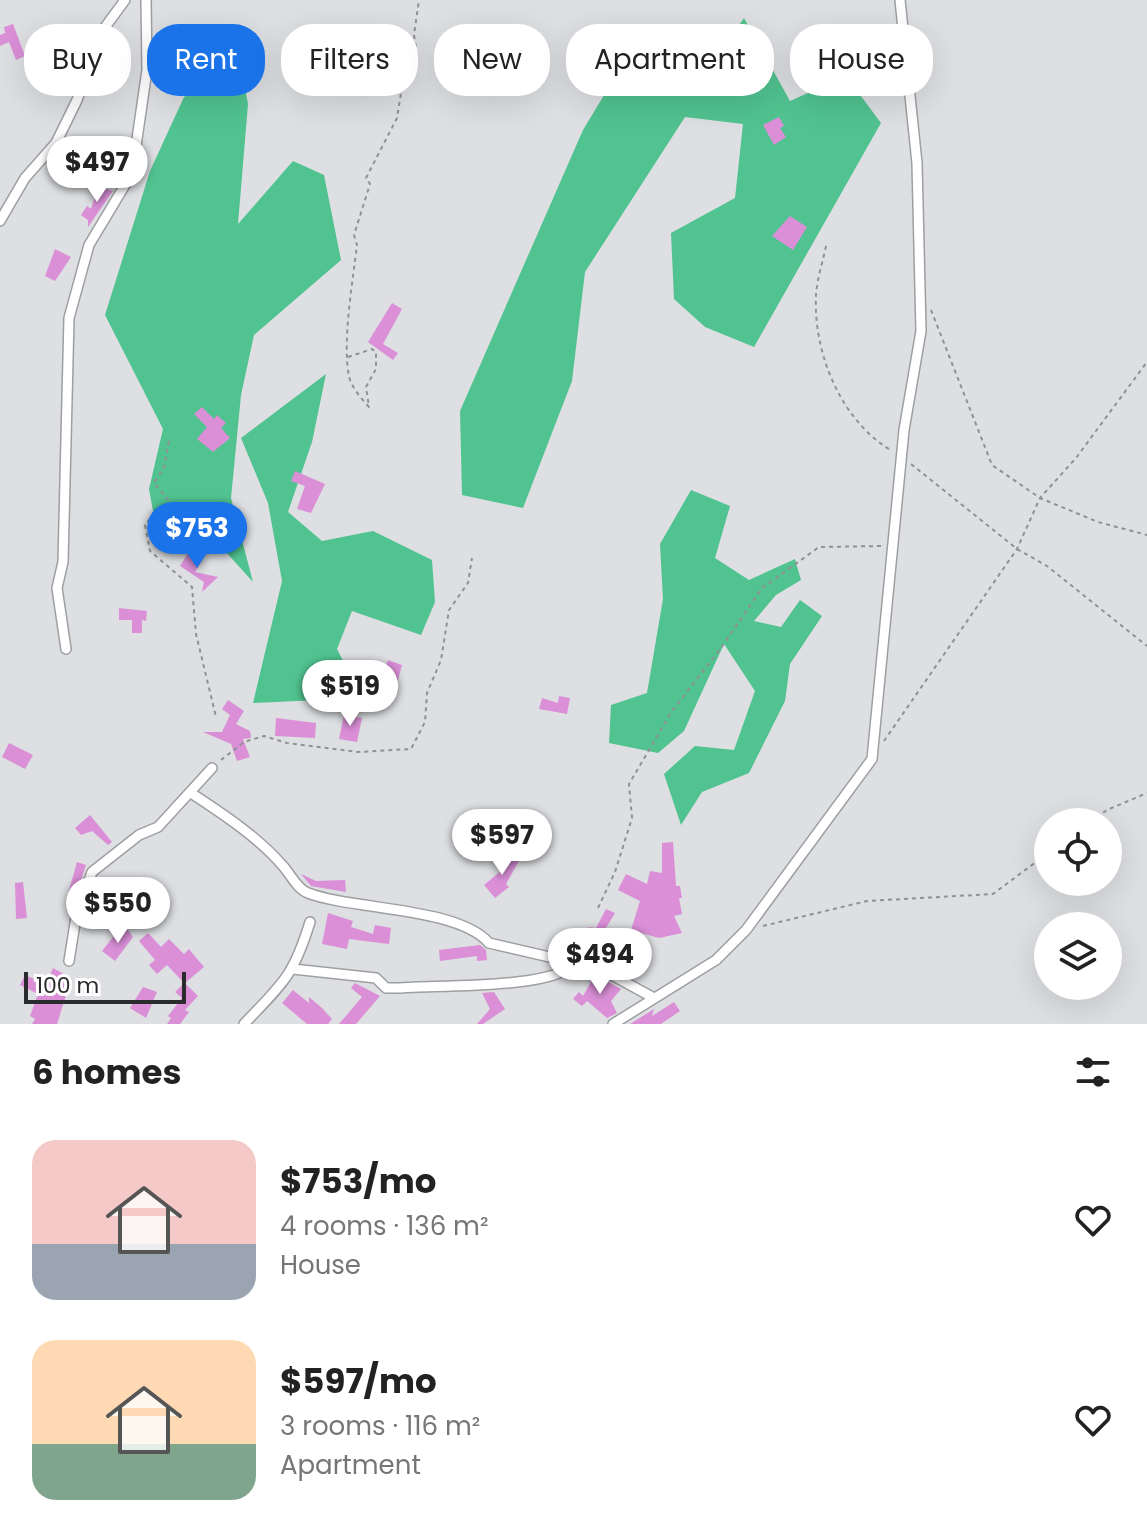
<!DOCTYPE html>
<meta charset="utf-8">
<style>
body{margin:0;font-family:Poppins,sans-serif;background:#f6f6f6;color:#222;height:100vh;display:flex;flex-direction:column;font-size:30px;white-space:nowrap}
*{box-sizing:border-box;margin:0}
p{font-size:26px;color:#767676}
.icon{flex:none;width:44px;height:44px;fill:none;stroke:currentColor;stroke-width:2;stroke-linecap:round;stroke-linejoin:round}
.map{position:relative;height:1024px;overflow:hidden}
.sheet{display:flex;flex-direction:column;background:#fff;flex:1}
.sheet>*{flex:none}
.guide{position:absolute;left:24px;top:24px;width:1100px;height:72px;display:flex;gap:16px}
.buttons{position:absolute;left:1034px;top:808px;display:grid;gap:16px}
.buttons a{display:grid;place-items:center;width:88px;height:88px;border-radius:50%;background:#fff;box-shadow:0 8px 32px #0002;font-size:40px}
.scale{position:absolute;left:24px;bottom:20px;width:162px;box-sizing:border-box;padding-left:8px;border:4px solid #2a2b2c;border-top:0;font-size:22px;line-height:28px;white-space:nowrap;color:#2a2b2c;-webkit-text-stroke:6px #fff;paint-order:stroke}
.price{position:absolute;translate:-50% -68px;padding:0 18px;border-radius:28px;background:#fff;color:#222;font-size:26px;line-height:52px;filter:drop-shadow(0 2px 4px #0008)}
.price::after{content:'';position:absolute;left:50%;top:48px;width:24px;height:18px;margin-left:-12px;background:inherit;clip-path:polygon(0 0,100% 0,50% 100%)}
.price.on{background:#1a73e8;color:#fff}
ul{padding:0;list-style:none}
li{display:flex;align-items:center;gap:24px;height:200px;padding:0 32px}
li span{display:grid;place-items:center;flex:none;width:224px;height:160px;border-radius:24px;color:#555}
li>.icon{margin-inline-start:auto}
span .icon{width:96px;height:96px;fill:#fffc;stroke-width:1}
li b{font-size:34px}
h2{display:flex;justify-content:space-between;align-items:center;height:96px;padding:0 32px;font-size:34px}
.tag{padding:0 28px;border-radius:32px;background:#fff;box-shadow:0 8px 32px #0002;font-size:28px;line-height:72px}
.tag.on{background:#1a73e8;color:#fff}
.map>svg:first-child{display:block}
</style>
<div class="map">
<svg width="1147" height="1024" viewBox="0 0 1147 1024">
<rect width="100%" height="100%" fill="#dddfe2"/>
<path fill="#51c390" d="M744,18L790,101L846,76L881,123L754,347L705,327L674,299L671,233L735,198L743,124L685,117L585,272L572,381L523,508L462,495L460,411L583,130L647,24L706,72Z
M239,56L248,104L238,224L293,161L324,175L341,260L254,335L241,395L231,498L253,582L225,551L159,544L149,489L163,429L105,315L150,171L184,97Z
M326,374L312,442L288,512L322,541L373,531L432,560L435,602L421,635L352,611L337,649L362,698L253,703L282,581L268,503L241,438Z
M691,490L730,506L715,558L749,580L795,559L801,580L776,595L754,621L781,627L800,600L822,616L790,664L785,701L749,773L702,792L681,825L664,774L695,746L734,750L755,691L724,644L684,731L658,753L609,743L611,705L647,693L663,599L660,544Z"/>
<path fill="#da8fd7" d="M13,24L25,56L16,60L9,42L0,46V35L5,33L4,27Z
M844,37L871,52L865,62L839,46Z
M779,117L784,126L780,128L786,137L774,145L763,125Z
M116,144L127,146L115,187L108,184Z
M98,187L113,191L88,227V220L81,215L87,206L91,209Z
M790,216L807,227L793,250L772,236Z
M55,249L71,257L55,281L45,276Z
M392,303L402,309L383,344L398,353L393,360L368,342Z
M202,407L214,419L217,415L226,423L221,428L230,438L213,452L197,439L207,427L194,414Z
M295,471L325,484L311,513L297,509L305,486L291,481Z
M189,552L202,561L195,572L218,577L202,592L204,582L180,566Z
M119,608L147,611L146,621L142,620V633H132V620H119Z
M388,660L402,665L393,698L376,691Z
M559,696L570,698L567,714L539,709L542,698L558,703Z
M228,700L244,711L236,724L250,731L251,738L243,739L250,757L237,761L231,744L203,732H222L230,715L222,709Z
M344,715L362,718L357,742L339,739Z
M276,718L316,723L315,738L275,736Z
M9,743L33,755L25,769L2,757Z
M90,815L112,842L108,845L92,831L81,835L75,828Z
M673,842L676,886H680L682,898H679L682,914L674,916L682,933L659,938L631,930L640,901L618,890L626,874L647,884L650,871L662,873V843Z
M511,854L520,859L506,884L509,887L495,898L484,885L502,870Z
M77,862L86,865L73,904L66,901Z
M301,874L316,881L345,880L346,892L311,886Z
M23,882L27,918L16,919L15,883Z
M606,909L615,913L606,928L620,929L619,946L636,953L628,975L594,960L604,936L587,927L596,928Z
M328,913L353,921L351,927L373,934L375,925L391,928L389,944L349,939L347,949L322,944Z
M127,929L133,937L115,961L102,951L113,937Z
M148,933L161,947L169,939L184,954L189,949L204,967L185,983L198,996L185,1010L189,1012L180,1024H167L171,1018L168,1016L182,998L175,992L184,983L167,965L157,974L149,965L155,960L139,941Z
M480,945L486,950L487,960L477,961V956L440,961L439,950Z
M53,968L71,978L64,991L67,992L57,1024H32L35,1019L30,1016L38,994L20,985L25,975L46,984Z
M595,975L621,989L611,1001L617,1013L607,1018L587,1001L582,1006L573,999L579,992L583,996Z
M355,983L380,996L356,1024H339L362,997L351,988Z
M143,987L157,992L146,1018L130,1008Z
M293,990L309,1003V997L322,1008L332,1019L328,1024H307L282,1003Z
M494,992L505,1009L483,1024H477L490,1009L482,993Z
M674,1002L680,1011L661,1024H630L654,1009L652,1016Z"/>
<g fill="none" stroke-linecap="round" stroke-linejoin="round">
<defs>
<path id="minor" d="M0,221L25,178L56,143L77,100L100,34L125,0
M66,649L57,588L63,562L69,318L89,245L125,185L136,146L147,70L146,0
M191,793C223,814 258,837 283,866C291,875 297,889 308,893C352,910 458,907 489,943L601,969L654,998
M69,961L76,917L92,872L139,835L158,827L212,768
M293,969L376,978L386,988H401C433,985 556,989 572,964
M244,1024C283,983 293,977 310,922
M613,1024L716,960L746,930L872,759L904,430L921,331L917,163L900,0"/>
</defs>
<use href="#minor" stroke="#9d9fa2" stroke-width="12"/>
<path stroke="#909194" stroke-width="2" stroke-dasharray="4 4" stroke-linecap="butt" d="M826,246C823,261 817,279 816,295C813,353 841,421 892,451
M931,310L992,465L1040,498L1098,522L1147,535
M348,357L372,349L376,352V369L366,387L369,407C362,399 351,387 349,376C342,343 353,279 357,245L354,235L370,184L366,178L397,118L405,68L417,54L414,35L419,0
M169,441L164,467L154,483L173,505H161L145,525L150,551L192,587L196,634L216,717
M911,464L1017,549L1047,566L1147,646
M884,741L1017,549L1040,498L1076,458L1147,362
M221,760L244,742L264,736L287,743L358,752L411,749L425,722L427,693L441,660L449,610L468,583L472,558
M1090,822L1107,810L1147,793
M598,908L615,872L632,818L629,784L672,711L721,648L762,588L819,547L882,546
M763,926L867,901L993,894L1048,853"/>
<use href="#minor" stroke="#fff" stroke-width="9"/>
</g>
</svg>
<div class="buttons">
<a><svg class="icon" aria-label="locate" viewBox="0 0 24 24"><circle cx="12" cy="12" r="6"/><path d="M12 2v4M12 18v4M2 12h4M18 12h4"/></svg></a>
<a><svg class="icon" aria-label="layers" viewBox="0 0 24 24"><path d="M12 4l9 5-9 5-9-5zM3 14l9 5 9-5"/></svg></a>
</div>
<div class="scale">100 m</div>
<b class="price" style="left:97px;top:204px">$497</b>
<b class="price on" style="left:197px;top:570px">$753</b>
<b class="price" style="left:350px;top:728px">$519</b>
<b class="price" style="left:502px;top:877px">$597</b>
<b class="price" style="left:118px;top:945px">$550</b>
<b class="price" style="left:600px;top:996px">$494</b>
<div class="guide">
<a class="tag">Buy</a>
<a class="tag on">Rent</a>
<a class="tag">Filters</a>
<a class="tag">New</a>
<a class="tag">Apartment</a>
<a class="tag">House</a>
</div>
</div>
<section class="sheet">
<h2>6 homes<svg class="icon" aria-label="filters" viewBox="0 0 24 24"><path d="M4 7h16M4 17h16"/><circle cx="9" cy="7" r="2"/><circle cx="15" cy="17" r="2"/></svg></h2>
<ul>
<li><span style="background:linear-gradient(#f6c9c9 65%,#9aa5b1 0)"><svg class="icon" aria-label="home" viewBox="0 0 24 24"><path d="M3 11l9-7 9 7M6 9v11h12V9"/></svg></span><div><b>$753/mo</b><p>4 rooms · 136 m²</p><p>House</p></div><svg class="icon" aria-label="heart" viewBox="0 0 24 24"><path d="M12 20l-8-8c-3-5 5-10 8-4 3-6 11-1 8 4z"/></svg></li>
<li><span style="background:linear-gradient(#ffd9b3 65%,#7fa58c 0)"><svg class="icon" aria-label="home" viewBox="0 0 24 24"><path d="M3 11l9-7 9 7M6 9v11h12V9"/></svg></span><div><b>$597/mo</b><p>3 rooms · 116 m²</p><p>Apartment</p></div><svg class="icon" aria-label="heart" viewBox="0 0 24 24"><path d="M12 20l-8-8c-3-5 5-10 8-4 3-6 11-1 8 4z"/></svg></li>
</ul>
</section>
